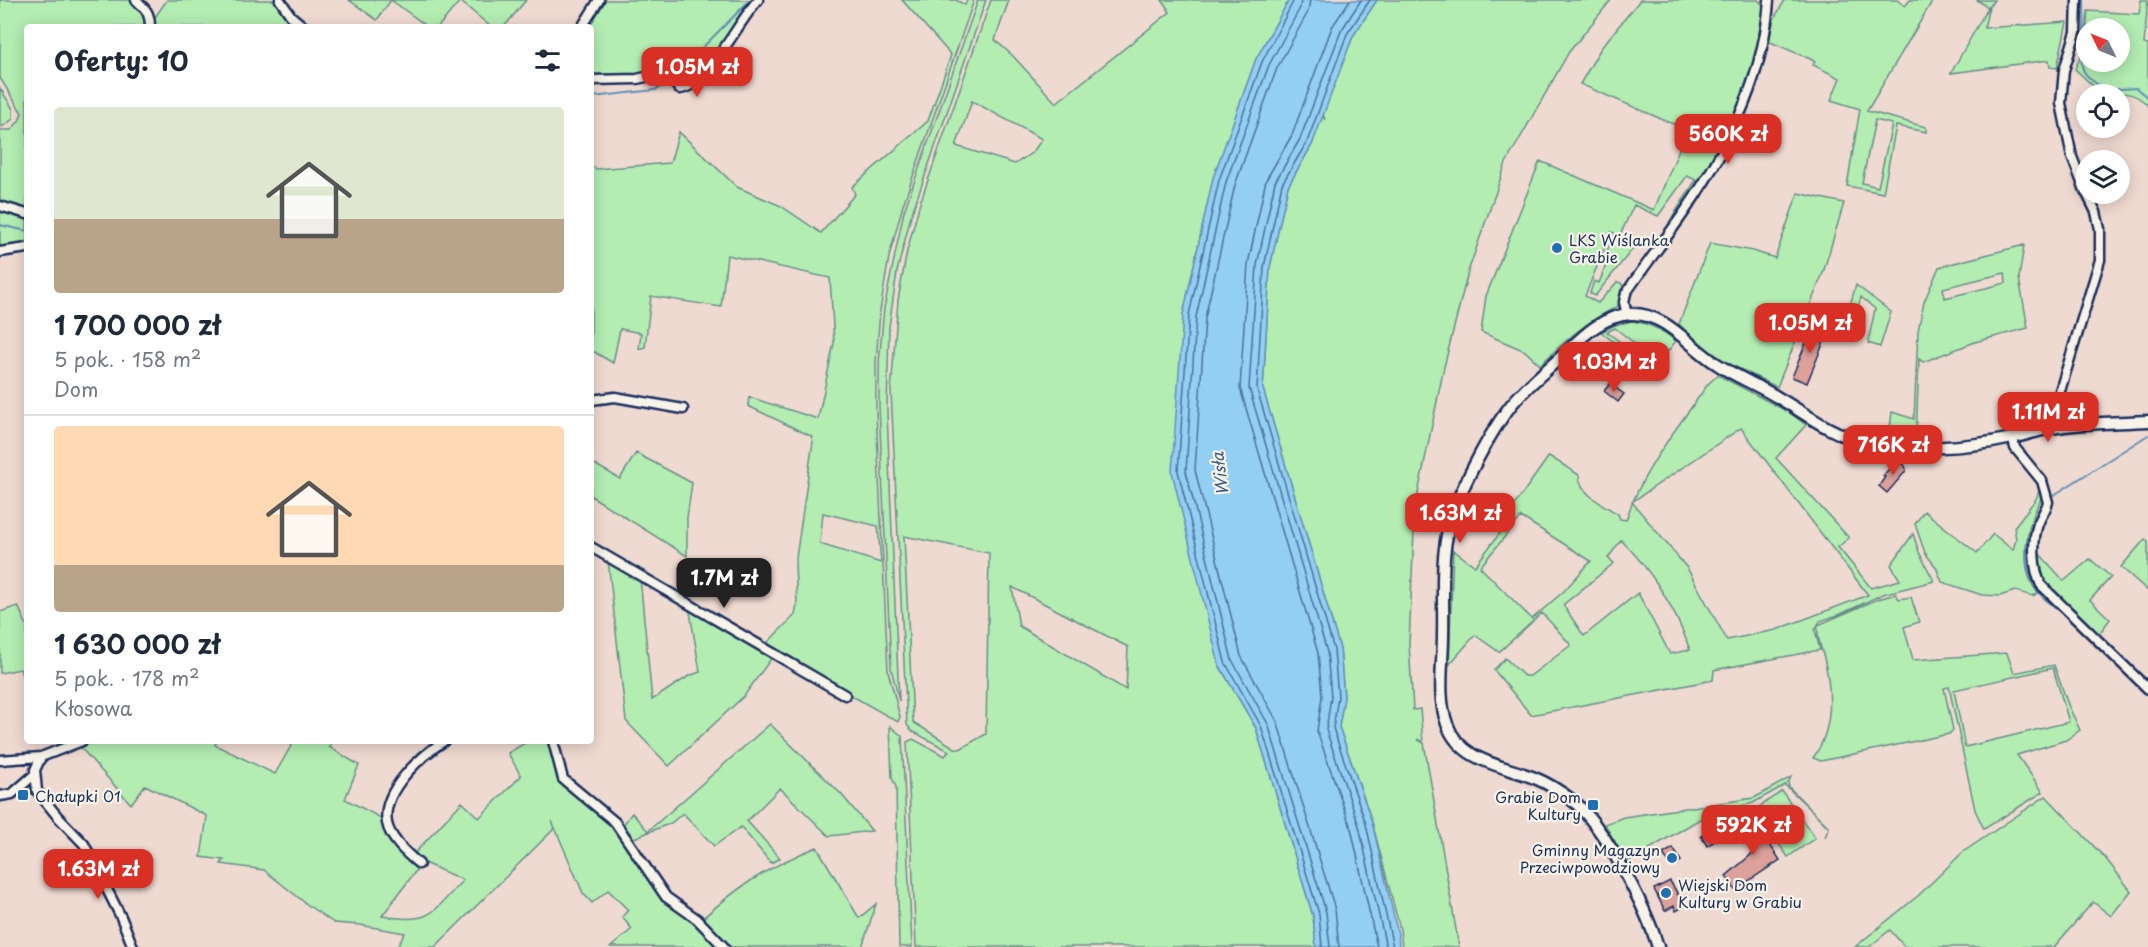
<!DOCTYPE html>
<html lang="pl">
<meta charset="utf-8">
<style>
body{margin:0;font-family:"Playpen Sans",sans-serif;background:#f6f6f7;color:#1f2937;height:100vh;display:flex;flex-direction:column;font-size:22px;white-space:nowrap}
*{box-sizing:border-box;margin:0}
p{font-size:20px;color:#747a83}
.icon{flex:none;width:33px;height:33px;fill:none;stroke:currentColor;stroke-width:2;stroke-linecap:round;stroke-linejoin:round}
.map{position:relative;flex:1;overflow:hidden}
.panel{position:absolute;left:24px;top:24px;width:570px;height:720px;display:flex;flex-direction:column;background:#fff;border-radius:6px;box-shadow:0 3px 15px #0003}
.panel>*{flex:none}
.needle{width:39px;rotate:313deg}
.buttons{position:absolute;left:2076px;top:18px;display:grid;gap:12px}
.buttons a{display:grid;place-items:center;width:54px;height:54px;border-radius:50%;background:#fff;box-shadow:0 3px 15px #0003;font-size:30px}
.price{position:absolute;translate:-50% -51px;padding:0 14px;border-radius:12px;background:#d93025;color:#fff;font-size:20px;line-height:39px;filter:drop-shadow(0 2px 3px #0008)}
.price::after{content:'';position:absolute;left:50%;top:36px;width:18px;height:14px;margin-left:-9px;background:inherit;clip-path:polygon(0 0,100% 0,50% 100%)}
.price.active{background:#222;color:#fff}
ul{padding:0;list-style:none}
li{display:grid;align-content:center;gap:12px;height:318px;padding:0 30px}
li+li{border-top:2px solid #e0e1e3}
li span{display:grid;place-items:center;height:186px;border-radius:6px;color:#555}
li>.icon{margin-inline-start:auto}
span .icon{width:108px;height:108px;fill:#fffc;stroke-width:1}
li b{font-size:26px}
h2{display:flex;justify-content:space-between;align-items:center;height:72px;padding:0 30px;font-size:26px}
.map>svg:first-child{display:block}
</style>
<div class="map">
<svg width="2148" height="947" viewBox="0 0 2148 947">
<rect width="100%" height="100%" fill="#efdad1"/>
<filter id="ink" filterUnits="userSpaceOnUse"><feTurbulence type="fractalNoise" baseFrequency=".0167" numOctaves="2"/><feDisplacementMap in="SourceGraphic" scale="12" xChannelSelector="R" yChannelSelector="G"/><feConvolveMatrix kernelMatrix="1 2 1 2 8 2 1 2 1" color-interpolation-filters="sRGB"/></filter>
<g filter="url(#ink)">
<path fill="#b3edb2" stroke="#678e88" stroke-width="1.5" fill-rule="evenodd" d="M0,0H132L145,12L146,27H27V211L0,202V130H11L19,121L22,113L0,78Z
M167,0H276L291,23L297,27H153V20Z
M349,0H526L504,27H491L460,1L438,27H428L391,0L377,20Z
M603,0H755L704,74L681,88L670,73L659,69L640,76L591,78V27H585Z
M902,0H956L965,5L967,0H974L903,205L889,257L880,311L876,362V410L888,671L900,717L898,722L764,646L795,615L797,604L795,565L813,441L811,436L748,406L749,397L818,419L834,343L830,278L727,255L721,307L651,296L645,347L639,349L641,333L620,329L613,363L591,350V164L596,169L670,163L679,132L737,187L781,206L821,233L855,194L852,187L928,121L951,55ZM823,513L878,526L881,563L820,544Z
M978,0H986L911,216L897,272L889,327L887,412L899,701L891,668L879,407V363L884,308L904,211Z
M991,0H1009L995,40L1013,56L1056,103L1170,12L1162,0H1289L1256,59L1213,179L1183,315L1219,665L1256,728L1313,916L1316,947H916L907,742L913,739L945,756L949,751L912,731L907,725L891,391L898,300L907,251L919,206ZM972,101L1042,139L1033,152L1015,164L956,146ZM904,536L989,553L986,734L960,749L955,748L913,722ZM1012,587L1128,647L1126,690L1019,626Z
M1377,0H1611L1569,52L1506,163L1468,272L1444,367L1415,508L1409,644L1413,710L1420,709L1423,742L1417,739L1424,743L1459,947H1402L1400,929L1372,822L1339,727L1344,697L1340,649L1263,389L1270,267L1288,186L1312,145L1322,114L1325,120L1323,114L1353,36Z
M1640,0H1758L1765,7C1763,20 1763,34 1760,48C1749,103 1705,178 1673,225L1669,222L1696,180L1687,176L1658,216L1634,205L1620,235L1611,232L1585,296L1598,303L1617,282L1621,283L1625,290L1617,307C1586,321 1564,342 1540,365L1525,351L1481,332L1486,296L1540,161L1654,210L1687,130L1580,84L1601,48Z
M1785,0H1897L1905,6L1910,0H1933L1867,111L1926,127V132L1896,126L1883,193L1847,186L1860,109L1831,100L1840,78L1813,65L1815,61L1768,41L1775,17ZM1875,120L1892,124L1878,187L1862,183Z
M1977,0H1994L1989,7L1984,28L2067,22L2057,68L2050,67L2049,60L1951,73L1988,7Z
M2141,0H2148L2144,44L2148,45V106C2136,91 2120,92 2102,94L2075,69L2085,46L2088,11L2139,14ZM2120,28V62H2086V28Z
M0,88L13,109V119L2,127L0,125Z
M1798,193L1844,203L1823,273L1777,387L1709,354L1679,324L1710,243L1753,251L1775,258Z
M0,210L27,218V243L0,246Z
M1614,236L1635,246L1595,296L1590,293L1594,281L1599,283L1610,255L1606,253Z
M2024,245L2019,278L2028,328L1975,342L1923,362L1919,359L1916,438L1889,437L1892,412L1914,419L1918,331L1924,302L1939,267ZM2005,273L2006,283L1945,298L1943,288Z
M1856,285L1891,312L1880,347L1868,343L1875,309L1861,297L1849,337L1841,335Z
M1632,321C1651,324 1662,330 1676,341L1652,372L1601,332L1615,325ZM1615,328L1656,360L1652,366L1607,332Z
M1718,375L1790,413L1806,425L1776,458L1849,538L1838,547L1871,588L1900,580L1891,565L1913,534L1919,552L1934,581L1883,594L1841,614L1820,621L1815,630L1820,650L1714,670L1713,680L1531,715L1494,670L1505,658L1524,676H1530L1571,645L1542,613L1499,652L1475,635L1449,665L1453,550L1475,566L1515,513L1513,507L1549,456L1579,475C1579,494 1604,505 1618,514L1620,519L1626,520C1642,470 1678,427 1708,384ZM1741,428L1868,595L1776,630L1727,640L1687,568L1632,502ZM1521,517L1591,561L1564,591L1532,619L1480,567ZM1621,540C1652,570 1676,610 1690,650L1670,654L1638,593L1584,636L1563,605L1614,563L1608,558Z
M636,453L692,483L687,518V556L591,496V462L620,479Z
M2040,488C2043,501 2038,503 2034,514C2024,538 2021,573 2038,593L2033,596L2015,591L2000,596L1982,595L1942,582L1936,567L1925,553L1915,524L1924,511L1977,553L1993,534L2013,550L2016,539L2014,527L2036,499Z
M2145,539L2148,541V591L2121,567Z
M2038,552L2064,581L2090,559L2111,577L2090,600L2110,619L2099,634L2047,588L2041,573Z
M608,560L640,578L652,700L689,676L700,672L689,606L773,656L744,696L669,766L626,721Z
M1896,594L1899,599L1911,597L1919,622L1904,627L1913,660L2007,653L2014,673L2054,665L2069,707L2080,730L2066,740L2017,755L2043,792L1984,829L1975,810L1949,687L1944,688L1953,730L1949,734L1821,761L1813,758C1834,729 1832,691 1824,658C1821,647 1816,636 1818,625L1878,599ZM2053,668L2069,722L1965,747L1954,690Z
M18,606L27,626L26,687L20,669L0,673V612Z
M770,724L841,794L872,831L829,836L780,788L747,821L780,858L771,863L741,827L714,846L683,813L671,823L634,838L623,825L632,813L648,831Z
M890,726L902,736L912,947H899L896,787L892,778Z
M94,741H217L215,745L275,774L294,741H332L329,747L359,765L345,799L381,818L400,850L418,868L382,916C432,924 431,914 463,880L422,862L413,855L462,802L479,818L521,776L508,753L528,741H550L562,781L620,833L641,866L696,924C736,888 767,867 817,847L859,918L876,904L862,947H611L632,929L622,917L628,910L608,890L592,903L583,893L552,821L555,828L435,947H397L405,933L360,925L334,923L309,906L264,870L221,864L224,860L201,857L207,816L145,785L131,804L81,748Z
M1791,777L1788,783L1789,787L1829,828L1825,837L1829,827L1785,785L1753,803L1705,816L1626,863L1605,824L1624,817L1754,798Z
M1782,791L1815,838L1788,857L1755,810Z
M2046,796L2106,859L2131,891L2111,916L2093,902L2054,947H1905L1890,930L1869,947H1855L1919,895L1963,852Z"/>
<path fill="#93cff3" stroke="#638fb7" stroke-width="1.5" d="M1289,0H1377L1353,36L1312,145L1288,186L1270,267L1263,389L1340,649L1344,697L1339,727L1372,822L1398,934L1399,947H1316L1313,916L1256,728L1219,665L1172,472L1183,315L1213,178L1256,59Z"/>
<g fill="none" stroke-linecap="round" stroke-linejoin="round">
<path stroke="#4b6f9a" stroke-width="1.5" d="M1294,0L1262,62L1219,180L1189,315L1178,471L1225,662L1261,726L1319,914L1322,947
M1301,0L1300,8L1269,65L1226,182L1196,317L1186,471L1232,660L1268,724L1326,912L1330,947
M1310,0L1308,12L1277,68L1235,185L1205,318L1195,470L1241,656L1277,721L1335,909L1339,947
M1350,0L1332,27L1292,135L1266,180L1248,264L1240,388L1318,653L1322,696L1317,731L1351,828L1377,947
M1361,0L1341,31L1300,139L1275,182L1257,265L1249,388L1327,652L1331,697L1326,730L1359,826L1386,947
M1370,0L1347,34L1307,142L1282,184L1264,267L1257,389L1334,650L1338,697L1333,728L1366,824L1393,947"/>
<path stroke="#638fb7" stroke-width="2" d="M2084,0C2084,11 2085,23 2084,34C2082,66 2074,72 2107,90L2136,88L2148,98
M673,77L750,0
M592,97L655,90L666,84
M0,225L27,231
M2054,495L2148,435
M2041,505C2028,528 2021,561 2034,585C2041,599 2056,607 2068,617
M2072,621L2081,629
M2099,636L2119,655
M2090,639L2096,644
M2126,661L2148,682"/>
</g>
<path fill="#dba19a" stroke="#1b2f5e" stroke-width="1.5" d="M1813,326L1828,332L1807,383L1792,377Z
M1610,384L1624,394L1618,402L1604,391Z
M1903,463L1906,468L1905,472L1887,493L1879,486L1885,477L1883,476L1893,464Z
M1753,819L1780,860L1735,890L1726,876L1753,853L1737,829Z
M1717,825L1724,835L1707,846L1701,836Z
M1673,848L1681,861L1672,867L1663,854Z
M1670,881L1685,906L1676,911L1674,906L1665,911L1654,889Z"/>
<g fill="none" stroke-linecap="round" stroke-linejoin="round">
<defs>
<path id="minor" d="M136,0C146,9 150,13 150,27
M280,0L291,16L304,27
M2077,0L2076,32L2064,70L2061,103L2072,157L2086,193
M582,27L599,0
M591,80L637,79L663,73L668,75L679,89C706,89 739,20 758,0
M0,206L27,214
M0,252L27,248
M1627,315L1624,302L1626,293C1645,265 1666,239 1685,211C1729,148 1764,77 1769,0
M591,400L615,397L683,409
M2051,428L2052,417L2100,260V229L2096,212L2087,194
M2013,438L2015,448L2042,481L2048,502C2046,510 2041,516 2038,524C2032,542 2033,568 2041,585L2148,689
M591,547L845,695
M553,741L563,779L615,822L666,897L697,919L724,947
M41,757L35,770L37,791L58,817L84,844L121,917L133,947
M0,760L41,757L82,741
M0,796L12,794L34,775
M419,864C407,854 390,839 387,823C381,791 421,756 444,741"/>
<path id="tertiary" d="M1658,947C1646,908 1604,825 1572,800C1561,792 1549,784 1537,779C1504,765 1461,763 1447,724C1437,697 1443,664 1443,635C1444,600 1440,561 1449,526C1457,494 1491,430 1512,404C1526,387 1544,372 1561,357C1581,338 1601,316 1630,314C1666,312 1689,347 1717,364C1736,377 1758,385 1777,397C1805,413 1830,434 1862,441C1906,452 1968,448 2012,438C2026,435 2038,430 2052,428C2083,422 2116,423 2148,421"/>
</defs>
<use href="#minor" stroke="#1b2f5e" stroke-width="13"/>
<use href="#tertiary" stroke="#1b2f5e" stroke-width="15"/>
<use href="#minor" stroke="#f7f3e8" stroke-width="8"/>
<use href="#tertiary" stroke="#f7f3e8" stroke-width="10"/>
</g>
</g>
<g fill="#1f6fb2" stroke="#f7f3e8" stroke-width="2">
<circle cx="1557" cy="248" r="6"/>
<rect x="17" y="789" width="12" height="12" rx="3"/>
<rect x="1587" y="799" width="12" height="12" rx="3"/>
<circle cx="1672" cy="858" r="6"/>
<circle cx="1666" cy="893" r="6"/>
</g>
<g text-anchor="middle" dominant-baseline="central" stroke-width="4.5" stroke-linejoin="round" paint-order="stroke">
<g font-size="15" fill="#1b2f5e" stroke="#f7f3e8" text-anchor="start">
<text x="1569" y="239">LKS Wiślanka<tspan x="1569" dy="17">Grabie</tspan></text>
<text x="35" y="795">Chałupki 01</text>
<text x="1581" y="796" text-anchor="end">Grabie Dom<tspan x="1581" dy="17">Kultury</tspan></text>
<text x="1660" y="849" text-anchor="end">Gminny Magazyn<tspan x="1660" dy="17">Przeciwpowodziowy</tspan></text>
<text x="1678" y="884">Wiejski Dom<tspan x="1678" dy="17">Kultury w Grabiu</tspan></text>
</g>
<g font-size="16" font-style="italic" fill="#395783" stroke="#f7f3e8">
<text transform="translate(1219 474) rotate(-97)">Wisła</text>
</g>
</g>
</svg>
<div class="buttons">
<a><svg class="needle" viewBox="-14 -14 28 28"><path d="M0-13l5 13h-10z" fill="#e53935"/><path d="M0 13l5-13h-10z" fill="#747a83"/></svg></a>
<a><svg class="icon" aria-label="locate" viewBox="0 0 24 24"><circle cx="12" cy="12" r="6"/><path d="M12 2v4M12 18v4M2 12h4M18 12h4"/></svg></a>
<a><svg class="icon" aria-label="layers" viewBox="0 0 24 24"><path d="M12 4l9 5-9 5-9-5zM3 14l9 5 9-5"/></svg></a>
</div>
<b class="price" style="left:697px;top:98px">1.05M zł</b>
<b class="price" style="left:1728px;top:165px">560K zł</b>
<b class="price" style="left:1810px;top:354px">1.05M zł</b>
<b class="price" style="left:1614px;top:393px">1.03M zł</b>
<b class="price" style="left:2048px;top:443px">1.11M zł</b>
<b class="price" style="left:1893px;top:476px">716K zł</b>
<b class="price" style="left:1460px;top:544px">1.63M zł</b>
<b class="price active" style="left:724px;top:609px">1.7M zł</b>
<b class="price" style="left:1753px;top:856px">592K zł</b>
<b class="price" style="left:98px;top:900px">1.63M zł</b>
<section class="panel">
<h2>Oferty: 10<svg class="icon" aria-label="filters" viewBox="0 0 24 24"><path d="M4 7h16M4 17h16"/><circle cx="9" cy="7" r="2"/><circle cx="15" cy="17" r="2"/></svg></h2>
<ul>
<li><span style="background:linear-gradient(#dfe7d0 60%,#b9a48a 0)"><svg class="icon" aria-label="home" viewBox="0 0 24 24"><path d="M3 11l9-7 9 7M6 9v11h12V9"/></svg></span><div><b>1 700 000 zł</b><p>5 pok. · 158 m²</p><p>Dom</p></div></li>
<li><span style="background:linear-gradient(#ffd9b3 75%,#b9a48a 0)"><svg class="icon" aria-label="home" viewBox="0 0 24 24"><path d="M3 11l9-7 9 7M6 9v11h12V9"/></svg></span><div><b>1 630 000 zł</b><p>5 pok. · 178 m²</p><p>Kłosowa</p></div></li>
</ul>
</section>
</div>
